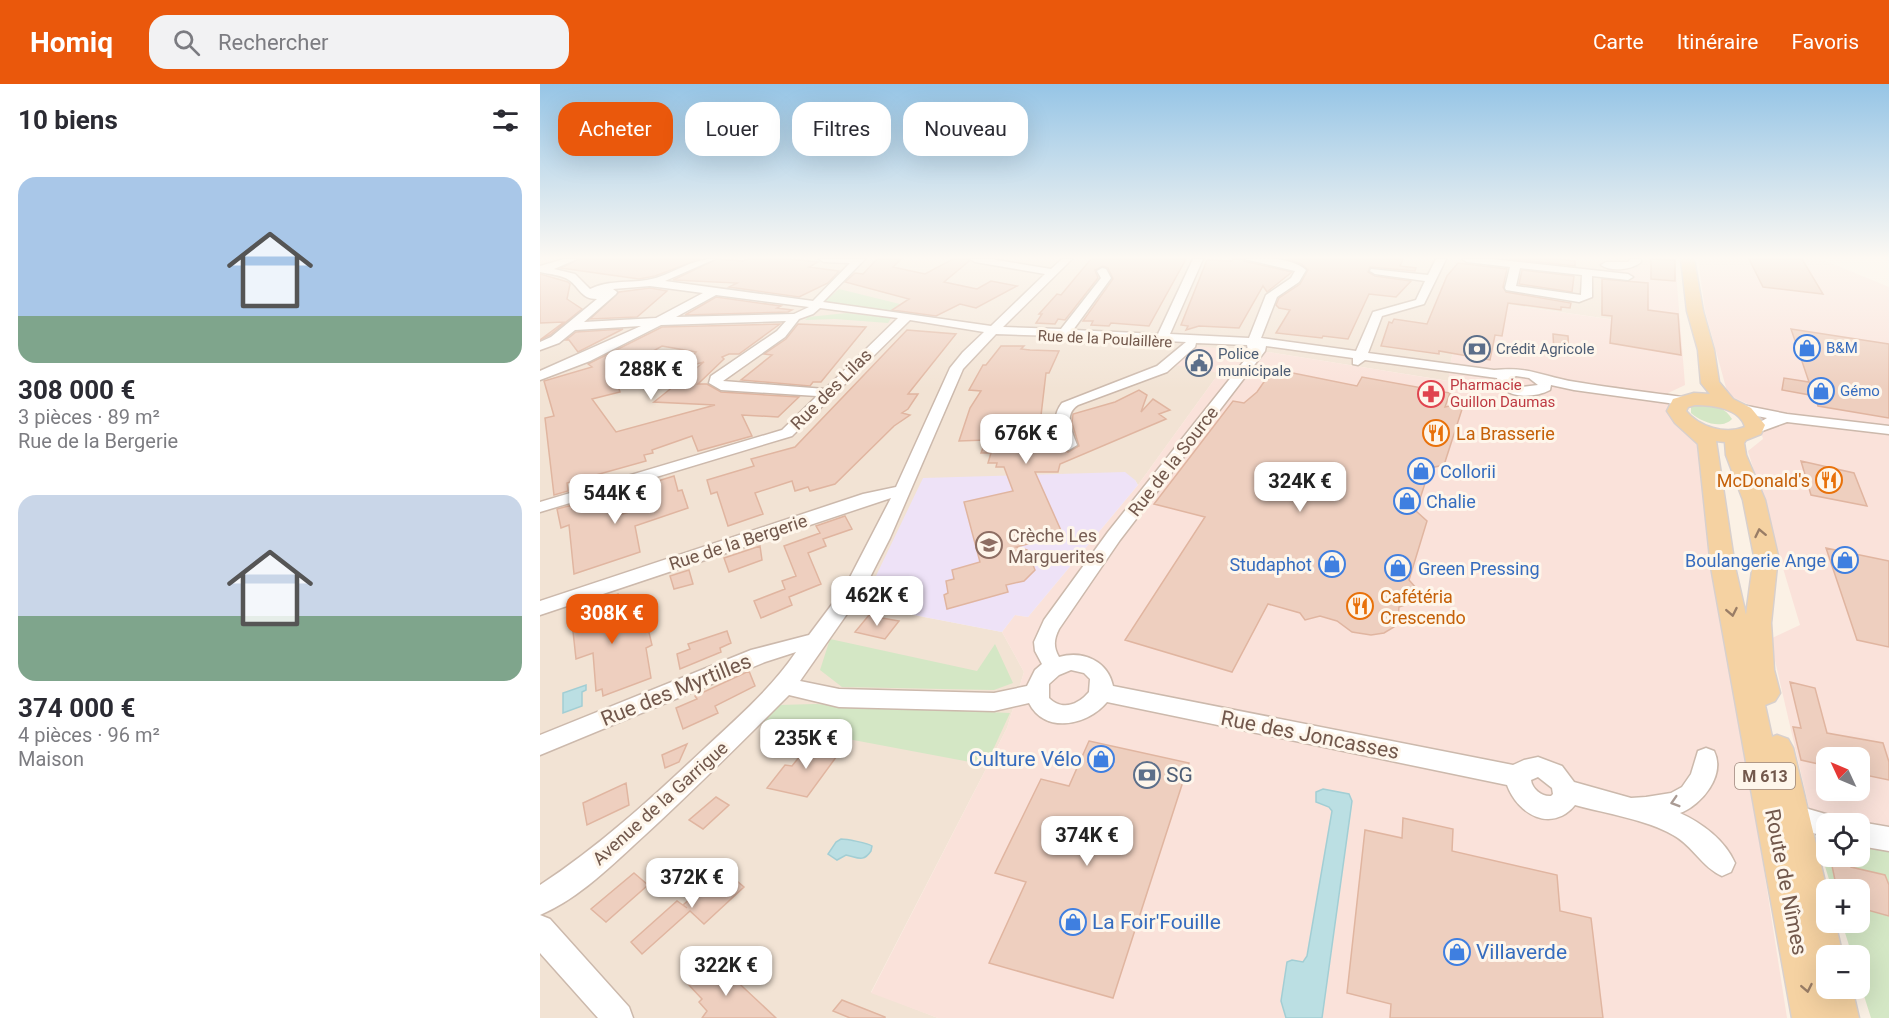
<!DOCTYPE html>
<html lang="fr">
<meta charset="utf-8">
<style>
body{margin:0;font-family:Roboto,sans-serif;background:#f2f2f3;color:#2b2b33;height:100vh;display:flex;flex-direction:column;font-size:22px;white-space:nowrap}
*{box-sizing:border-box;margin:0}
p{font-size:20px;color:#7c7c81}
.icon{flex:none;width:33px;height:33px;fill:none;stroke:currentColor;stroke-width:2;stroke-linecap:round;stroke-linejoin:round}
.map{position:relative;flex:1;overflow:hidden}
.drawer{display:flex;flex-direction:column;background:#fff;width:540px}
.drawer>*{flex:none}
.guide{position:absolute;left:18px;top:18px;width:570px;height:54px;display:flex;gap:12px}
.needle{width:39px;rotate:314deg}
.controls{position:absolute;left:1276px;top:663px;display:grid;gap:12px}
.controls a{display:grid;place-items:center;width:54px;height:54px;border-radius:12px;background:#fff;box-shadow:0 6px 24px #0002;font-size:30px}
.price{position:absolute;translate:-50% -51px;padding:0 14px;border-radius:12px;background:#fff;color:#222;font-size:20px;line-height:39px;filter:drop-shadow(0 2px 3px #0008)}
.price::after{content:'';position:absolute;left:50%;top:36px;width:18px;height:14px;margin-left:-9px;background:inherit;clip-path:polygon(0 0,100% 0,50% 100%)}
.price.on{background:#ea580c;color:#fff}
ul{padding:0;list-style:none}
li{display:grid;align-content:center;gap:12px;height:318px;padding:0 18px}
li span{display:grid;place-items:center;height:186px;border-radius:18px;color:#555}
li>.icon{margin-inline-start:auto}
span .icon{width:108px;height:108px;fill:#fffc;stroke-width:1}
li b{font-size:26px}
h2{display:flex;justify-content:space-between;align-items:center;height:72px;padding:0 18px;font-size:26px}
.pill{padding:0 21px;border-radius:18px;background:#fff;box-shadow:0 6px 24px #0002;font-size:21px;line-height:54px}
.pill.on{background:#ea580c;color:#fff}
header{display:flex;align-items:center;gap:36px;box-sizing:border-box;height:84px;padding:0 30px;background:#ea580c;color:#fff}
header strong{font-size:28px}
nav{display:flex;gap:33px;margin-inline-start:auto;font-size:21px}
.search{width:420px;height:54px;background:#f2f2f3;display:flex;align-items:center;gap:15px;box-sizing:border-box;padding:0 21px;border-radius:18px;color:#7c7c81;font-size:22px}
main{display:flex;flex:1;min-height:0}
.map>svg:first-child{display:block}
</style>
<header>
<strong>Homiq</strong>
<div class="search"><svg class="icon" aria-label="search" viewBox="0 0 24 24"><circle cx="10" cy="10" r="6"/><path d="M15 15l6 6"/></svg>Rechercher</div>
<nav><a>Carte</a><a>Itinéraire</a><a>Favoris</a></nav>
</header>
<main>
<section class="drawer">
<h2>10 biens<svg class="icon" aria-label="filters" viewBox="0 0 24 24"><path d="M4 7h16M4 17h16"/><circle cx="9" cy="7" r="2"/><circle cx="15" cy="17" r="2"/></svg></h2>
<ul>
<li><span style="background:linear-gradient(#a9c7e8 75%,#7fa58c 0)"><svg class="icon" aria-label="home" viewBox="0 0 24 24"><path d="M3 11l9-7 9 7M6 9v11h12V9"/></svg></span><div><b>308 000 €</b><p>3 pièces · 89 m²</p><p>Rue de la Bergerie</p></div></li>
<li><span style="background:linear-gradient(#c9d6e8 65%,#7fa58c 0)"><svg class="icon" aria-label="home" viewBox="0 0 24 24"><path d="M3 11l9-7 9 7M6 9v11h12V9"/></svg></span><div><b>374 000 €</b><p>4 pièces · 96 m²</p><p>Maison</p></div></li>
</ul>
</section>
<div class="map">
<svg width="1349" height="934" viewBox="0 0 1349 934">
<rect width="100%" height="100%" fill="#fbf1e5"/>
<path fill="#f2e3d4" d="M0,175H1099L1098,184L1071,181L1090,192V238L929,215L911,276L909,297L728,268L679,289L598,401L595,396L322,521L462,548L484,588L467,644L331,908L398,934H0Z"/>
<path fill="#fae2da" fill-rule="evenodd" d="M1099,175H1135L1145,301L1124,311L1157,355L1247,934H398L331,909L467,644L484,588L462,548L475,531L488,533L598,401L679,289L635,281L652,262L728,268L908,297L911,276L929,215L1089,238L1090,192L1061,189L1071,181L1098,184Z
M1158,175H1281L1349,203V765L1320,740H1287V752L1275,750L1230,555L1260,541L1208,367L1223,355L1214,323L1188,311L1165,227ZM1287,674H1320V706H1287Z"/>
<path fill="#eee2f7" d="M585,388L595,396L598,401L488,533L475,531L462,548L322,521L383,394Z"/>
<path fill="#d4e7c5" d="M299,205L372,223L367,229L284,218Z
M307,229L351,234L348,239L295,235L265,236L268,233Z
M1155,321C1168,319 1185,322 1192,335C1182,346 1161,338 1151,329V323Z
M290,555L437,587L455,560L473,599L454,606L302,603L280,586Z
M275,620L470,629L446,681L223,639L239,621Z
M1275,750L1287,752V772H1320V759L1349,765V934H1331L1320,899V872L1312,871L1302,839L1320,838V806L1292,805Z"/>
<path fill="#bbdfe3" stroke="#a2ced4" stroke-width="1.5" d="M46,601V606L42,608V622L23,629V609Z
M783,705L809,710L812,717L782,934H746L741,917L747,878L752,876L763,878L767,872L792,727L789,723L776,718V708Z
M301,755C306,755 328,759 332,762L331,767C323,779 317,773 306,771L297,776L288,770L296,758Z"/>
<path fill="#eecfbf" stroke="#e0b5a0" stroke-width="1.5" fill-rule="evenodd" d="M39,175H160L115,192L99,195L21,184Z
M177,175L203,177L208,175H249L278,178L269,183L299,187L288,199L259,213L189,203L197,199L133,196Z
M337,175H361L353,183L385,190L413,175H428L429,177L404,198L437,205L451,197L477,202L436,224L420,220L396,232L352,226L369,215L305,198L315,189L323,190Z
M551,175H646L609,242L571,239L569,242L551,241L553,237H543L573,195L568,184L563,182L555,186L558,194L525,236L518,235L515,240L496,239L502,230H499L517,210L521,211Z
M693,175H703L704,177L752,188L727,208L723,202L699,244L659,242L646,246L648,242L641,241L667,176L692,177Z
M747,175H863L860,182L876,184L875,187L830,183L828,188L835,192L871,197L856,213L829,210L808,255L783,252L782,254L736,249L750,226L739,224L736,221L739,214L760,200L768,186L761,180Z
M969,175H1017L1035,177V182Z
M1111,175L1135,176V197L1111,195Z
M1209,175H1262L1283,210L1223,203Z
M918,179L967,185L963,203L966,208L1031,219L1030,224L1021,223V226L968,219L962,252L955,251L950,276L899,267V270L841,262L849,238L852,239L854,235L887,240L907,192Z
M982,186L1034,192L1032,208L979,200Z
M0,190L28,198L30,200L27,215L42,225L10,251L0,256L24,238L0,239Z
M1062,195L1108,199V226L1138,230L1141,271L1070,259L1072,232L1062,231Z
M110,204L127,207L97,233L50,235L79,208Z
M176,213L241,222L237,224L252,226L248,228L145,231Z
M240,240L199,270H189L182,273L184,275L158,300H167L181,308L259,313L238,333L202,331L212,352L158,367L152,352L112,366L113,369L104,371L106,377L27,399L28,407L14,411L5,334L14,332L4,297L52,283L48,280L122,243ZM122,262L156,268L138,285L164,278L114,318L175,321L76,348L52,315L80,308L79,305L89,297L100,294L89,271L101,274Z
M258,240L326,243L281,298H273L270,302L201,296L232,271L224,270L246,255Z
M83,245L38,268L29,256H26L36,248Z
M1251,245L1349,260V334L1278,322L1275,312L1242,306L1244,294L1269,298Z
M367,246L416,250L368,310H378L368,325L362,329L370,331L354,342L295,400L270,407L268,403L255,407L252,397L215,409L223,430L188,442L177,408L171,410L167,396L214,382L211,375L255,363Z
M1013,250L1028,252L1029,272L1014,269Z
M461,262H484L481,265L490,266L519,267L509,289H506L500,340L514,336L519,362L528,368L539,362L532,339L533,330L575,318L599,306L607,311L601,328L613,315L630,326L619,330L626,335L520,380L518,388H495L523,451L476,463L487,466L495,486L484,497L466,501L468,508L407,525L404,511L408,509L406,497L414,495L412,486L440,478L424,418L473,407L464,383H456L457,379H448L451,369H441L446,356L419,357L430,324L441,307L429,306L443,281H446Z
M733,285L817,302L822,293L910,309L905,323L924,319L904,381L890,384L876,427L887,437L869,496L885,514L859,523L858,534L854,543L844,549L831,551L812,548L797,537L780,532L765,536L760,529L728,520L692,588L585,556L665,433L614,420L693,317L704,319L717,308Z
M1261,377L1314,389L1327,422L1271,411Z
M134,392L138,407L142,406L148,424L95,442L100,468L34,490L29,441L21,444L17,425L32,421V425L74,410L79,431L113,421L108,400Z
M305,432L312,445L283,455L286,462L268,469L281,500L249,513L252,521L221,534L214,517L245,505L242,497L256,492L244,462L280,449L276,442Z
M220,462L222,476L189,488L184,474Z
M1286,464L1349,477V563L1317,556Z
M149,486L153,500L134,505L130,492Z
M78,510L83,544L106,536L112,561L106,564L111,594L63,612L62,605L56,607L53,569L36,575L31,529Z
M329,531L342,534L359,537L345,555L315,548Z
M187,547L191,559L180,564L181,568L140,585L137,570L150,565L148,560Z
M209,587L215,602L175,622L178,629L143,645L136,624L157,615L155,612Z
M1250,598L1275,604L1287,649L1343,659L1349,678V696L1320,690V674H1287V682L1261,676L1253,643L1261,644Z
M549,657L649,679L573,914L449,879L486,798L455,789L501,695L529,702Z
M271,658L302,665L267,713L227,704L245,681L252,682Z
M147,660L139,678L125,684L122,671Z
M86,699L89,721L47,741L43,719Z
M176,713L189,721L163,745L149,736Z
M863,734L913,745L912,767L1017,791L1020,827L1051,834L1063,934H850L851,920L807,909L825,746L862,754Z
M1290,772H1308L1311,783L1345,791L1349,801V832L1320,824V806H1297Z
M184,786L204,803L164,840L150,827L102,870L91,858L137,817L147,824L143,821Z
M94,789L108,801L66,838L51,825Z
M170,879L184,894L188,889L236,934H162L167,927L159,918L162,915L148,900Z
M302,916L345,933V934H310L293,927Z"/>
<g fill="none" stroke-linecap="round" stroke-linejoin="round">
<defs>
<path id="minor" d="M24,175H37L14,185L35,190L50,205C68,196 88,199 107,196C132,192 148,175 175,175L125,197L273,217L310,179L284,178L279,175H325L283,218L451,242L505,190L435,178L430,175H451L511,185L522,175H532L463,243L521,245L561,194L557,187L562,184L566,185L571,194L533,246L618,250L653,175H663L630,250L709,254L726,211L751,194L755,187L705,175C724,174 751,173 766,186L759,198L737,213L721,254L816,267L833,228L876,216L885,197L835,190L830,187L831,185L888,191L896,175H906L884,220L842,232L828,269L954,286C990,282 1003,293 1036,298C1072,304 1107,308 1143,313L1150,317L1143,321L1034,306L1011,301L1010,306C993,315 962,315 957,294L825,276L818,281L813,280V274L726,262L725,267L580,456L519,545C514,555 513,563 519,573C543,566 568,577 573,602L973,681L984,676L998,673L1022,682L1034,698L1091,714L1106,713L1131,709L1142,703L1151,690L1158,667L1166,664L1174,667C1186,691 1162,721 1140,729C1162,739 1185,756 1195,779L1191,788L1182,792C1163,784 1152,761 1133,751C1108,736 1064,729 1035,721C1012,749 978,731 967,701L567,618C548,641 505,651 489,619L454,627L299,623L249,611C201,659 154,706 105,751C73,780 40,814 0,831V801C60,762 113,713 165,664C198,633 230,606 256,568L225,578L0,671V651L211,566L269,551L305,503L351,414L0,531V517L323,410L356,403L410,284L423,268L444,248L370,236L252,352L0,428V418L242,346L277,312L181,306L169,299L171,292L237,247L246,237L121,241L50,277L0,296V287L101,242L35,246L19,259L0,266V258L11,253L57,215C41,215 40,204 29,196C22,191 9,190 0,188V182ZM110,202L163,209L116,234L44,238L76,210L77,208L73,205ZM176,211L269,223L254,230L136,233ZM280,224L358,234L285,305L183,297L245,253L259,235L273,230ZM456,250L516,252L514,255L520,259L528,253L615,257L616,262H624L627,257L646,258L617,282L522,319C511,333 517,345 521,361L529,366L537,361C532,347 523,331 538,321L627,288L655,263L656,259L707,261L708,266L712,267L568,448L504,536L494,558L495,567L502,580L495,586L487,602L454,609L299,605L260,597L323,507L350,454L423,285ZM976,292L989,294L998,301L981,303L970,295ZM531,586L544,589L550,595L549,608C538,621 522,627 509,614V600L519,591ZM998,693L1012,704L1013,710L1011,712C1002,713 992,705 991,696Z
M922,175H951L1088,190L1093,193L1088,196L1052,192V213L1039,218L966,206L965,204L970,183L927,178ZM980,184L1042,191L1041,211L976,202Z
M1091,175H1101V178C1092,186 1071,188 1061,181L1066,178H1088Z
M1197,320L1247,330L1349,342V350L1247,338L1214,350L1207,346L1227,334L1192,327L1190,324L1192,321Z
M1251,720L1296,733L1299,740H1287V753L1242,740L1238,732L1242,724Z
M1320,738L1349,743V767L1320,762V740H1316Z
M0,831L10,835L89,923L93,934H58L0,869Z"/>
<path id="major" d="M1141,175H1154L1163,227L1174,266L1179,298L1193,315L1211,324L1225,341L1221,350L1206,356L1204,359L1206,371L1225,416L1238,472L1231,539L1234,586L1240,609L1235,617L1225,621L1232,653L1237,651L1248,655L1253,664L1287,806V838H1295L1303,872H1287V904H1312L1319,934H1252L1171,483L1158,360L1135,339L1127,327L1133,315L1154,309L1170,310L1161,299L1158,266L1147,227ZM1155,321C1172,321 1200,324 1205,343C1185,351 1159,343 1146,327L1148,323ZM1176,357L1185,358L1186,371L1203,416L1214,472L1206,531L1195,483Z"/>
</defs>
<use href="#minor" stroke="#ccb9ac" stroke-width="3"/>
<use href="#major" stroke="#d8d0cd" stroke-width="3"/>
<use href="#minor" fill="#fff" fill-rule="evenodd"/>
<use href="#major" fill="#f5d2a2" fill-rule="evenodd"/>
</g>
<defs><path id="oneway-chevron" d="M-2-3.5L2.5 0L-2 3.5" fill="none" stroke-width="1.6" stroke-linecap="round" stroke-linejoin="round" transform="scale(1.5)"/></defs>
<g stroke="#997d66">
<use href="#oneway-chevron" transform="translate(1220 449) rotate(-102)"/>
<use href="#oneway-chevron" transform="translate(1192 528) rotate(79)"/>
<use href="#oneway-chevron" transform="translate(1267 904) rotate(79)"/>
</g>
<use stroke="#aa9b94" href="#oneway-chevron" transform="translate(1135 718) rotate(163)"/>
<linearGradient id="sky" x2="0" y2="1"><stop stop-color="#96c5e6"/><stop offset="0.57" stop-color="#fdf9f3"/><stop offset="1" stop-color="#fdf9f3" stop-opacity="0"/></linearGradient>
<rect width="1349" height="305" fill="url(#sky)"/>
<defs>
<symbol id="shop-ring" viewBox="-11 -11 22 22"><circle r="9.5" fill="#fef6eb" stroke="#3f7fe0" stroke-width="1.5"/><path d="M-5-2.5h2.3a2.7 3.5 0 0 1 5.4 0H5L5.5 6h-11ZM-1.5-2.5h3a1.5 2.3 0 0 0-3 0Z" fill="#3f7fe0"/></symbol>
<symbol id="bank-ring" viewBox="-11 -11 22 22"><circle r="9.5" fill="#fef6eb" stroke="#5c6f8a" stroke-width="1.5"/><path d="M-6-4H6V4H-6ZM0-2.3a2.3 2.3 0 1 0 0 4.6a2.3 2.3 0 1 0 0-4.6Z" fill="#5c6f8a"/></symbol>
<symbol id="civic-ring" viewBox="-11 -11 22 22"><circle r="9.5" fill="#fef6eb" stroke="#5c6f8a" stroke-width="1.5"/><path d="M-.6-6.5H3V-4.5H.6V-3L4-1V1h2V6H-6V1h2V-1L-.6-3ZM-1.2 2.5V6h2.4V2.5Z" fill="#5c6f8a"/></symbol>
<symbol id="pharmacy-ring" viewBox="-11 -11 22 22"><circle r="9.5" fill="#fef6eb" stroke="#e0444e" stroke-width="1.5"/><path d="M-2-6h4v4h4v4h-4v4h-4v-4h-4v-4h4Z" fill="#e0444e"/></symbol>
<symbol id="restaurant-ring" viewBox="-11 -11 22 22"><circle r="9.5" fill="#fef6eb" stroke="#e8710a" stroke-width="1.5"/><path d="M-5-6h1v4h1v-4h1v4h1v-4h1v5L-1.5 .5V6h-2V.5L-5-1ZM5-6V6H3V1.5H1.5Q1.5-4 5-6Z" fill="#e8710a"/></symbol>
<symbol id="school-ring" viewBox="-11 -11 22 22"><circle r="9.5" fill="#fef6eb" stroke="#8d6e63" stroke-width="1.5"/><path d="M0-5L7-2L0 1L-7-2ZM-4 1L0 2.5L4 1V4Q0 6-4 4Z" fill="#8d6e63"/></symbol>
</defs>
<g fill-rule="evenodd">
<use href="#shop-ring" x="1252" y="249" width="30" height="30"/>
<use href="#bank-ring" x="922" y="250" width="30" height="30"/>
<use href="#civic-ring" x="644" y="264" width="30" height="30"/>
<use href="#shop-ring" x="1266" y="292" width="30" height="30"/>
<use href="#pharmacy-ring" x="876" y="295" width="30" height="30"/>
<use href="#restaurant-ring" x="881" y="334" width="30" height="30"/>
<use href="#shop-ring" x="866" y="372" width="30" height="30"/>
<use href="#restaurant-ring" x="1274" y="381" width="30" height="30"/>
<use href="#shop-ring" x="852" y="402" width="30" height="30"/>
<use href="#school-ring" x="434" y="446" width="30" height="30"/>
<use href="#shop-ring" x="1290" y="461" width="30" height="30"/>
<use href="#shop-ring" x="777" y="465" width="30" height="30"/>
<use href="#shop-ring" x="843" y="469" width="30" height="30"/>
<use href="#restaurant-ring" x="805" y="507" width="30" height="30"/>
<use href="#shop-ring" x="546" y="660" width="30" height="30"/>
<use href="#bank-ring" x="592" y="676" width="30" height="30"/>
<use href="#shop-ring" x="518" y="823" width="30" height="30"/>
<use href="#shop-ring" x="902" y="853" width="30" height="30"/>
</g>
<g text-anchor="middle" dominant-baseline="central" stroke-width="6" stroke-linejoin="round" paint-order="stroke">
<g font-size="15" fill="#72584c" stroke="#fef6eb">
<text transform="translate(565 255) rotate(3)">Rue de la Poulaillère</text>
</g>
<g font-size="15" fill="#366cbe" stroke="#fef6eb" text-anchor="start">
<text x="1286" y="264">B&amp;M</text>
<text x="1300" y="307">Gémo</text>
</g>
<g font-size="15" fill="#4e5e75" stroke="#fef6eb" text-anchor="start">
<text x="956" y="265">Crédit Agricole</text>
<text x="678" y="270">Police<tspan x="678" dy="17">municipale</tspan></text>
</g>
<g font-size="15" fill="#be3a42" stroke="#fef6eb" text-anchor="start">
<text x="910" y="301">Pharmacie<tspan x="910" dy="17">Guillon Daumas</tspan></text>
</g>
<rect fill="#fef6eb" stroke="#9c877c" stroke-width="1.5" x="1195" y="679" width="60" height="26" rx="4.5"/>
<g font-size="16" font-weight="bold" fill="#72584c">
<text x="1225" y="692">M 613</text>
</g>
<g font-size="18" fill="#72584c" stroke="#fef6eb">
<text transform="translate(291 305) rotate(-45)">Rue des Lilas</text>
<text transform="translate(633 377) rotate(-52)">Rue de la Source</text>
<text transform="translate(198 458) rotate(-18)">Rue de la Bergerie</text>
<text transform="translate(120 719) rotate(-42)">Avenue de la Garrigue</text>
</g>
<g font-size="18" fill="#c56008" stroke="#fef6eb" text-anchor="start">
<text x="916" y="349">La Brasserie</text>
<text x="1270" y="396" text-anchor="end">McDonald's</text>
<text x="840" y="512">Cafétéria<tspan x="840" dy="21">Crescendo</tspan></text>
</g>
<g font-size="18" fill="#366cbe" stroke="#fef6eb" text-anchor="start">
<text x="900" y="387">Collorii</text>
<text x="886" y="417">Chalie</text>
<text x="1286" y="476" text-anchor="end">Boulangerie Ange</text>
<text x="772" y="480" text-anchor="end">Studaphot</text>
<text x="878" y="484">Green Pressing</text>
</g>
<g font-size="18" fill="#785e54" stroke="#fef6eb" text-anchor="start">
<text x="468" y="451">Crèche Les<tspan x="468" dy="21">Marguerites</tspan></text>
</g>
<g font-size="21" fill="#72584c" stroke="#fef6eb">
<text transform="translate(136 606) rotate(-22)">Rue des Myrtilles</text>
<text transform="translate(770 651) rotate(11)">Rue des Joncasses</text>
<text transform="translate(1246 798) rotate(79)">Route de Nîmes</text>
</g>
<g font-size="21" fill="#366cbe" stroke="#fef6eb" text-anchor="start">
<text x="542" y="675" text-anchor="end">Culture Vélo</text>
<text x="552" y="838">La Foir'Fouille</text>
<text x="936" y="868">Villaverde</text>
</g>
<g font-size="21" fill="#4e5e75" stroke="#fef6eb" text-anchor="start">
<text x="626" y="691">SG</text>
</g>
</g>
</svg>
<div class="controls">
<a><svg class="needle" viewBox="-14 -14 28 28"><path d="M0-13l5 13h-10z" fill="#e53935"/><path d="M0 13l5-13h-10z" fill="#7c7c81"/></svg></a>
<a><svg class="icon" aria-label="locate" viewBox="0 0 24 24"><circle cx="12" cy="12" r="6"/><path d="M12 2v4M12 18v4M2 12h4M18 12h4"/></svg></a>
<a>+</a>
<a>−</a>
</div>
<b class="price" style="left:111px;top:317px">288K €</b>
<b class="price" style="left:486px;top:381px">676K €</b>
<b class="price" style="left:760px;top:429px">324K €</b>
<b class="price" style="left:75px;top:441px">544K €</b>
<b class="price" style="left:337px;top:543px">462K €</b>
<b class="price on" style="left:72px;top:561px">308K €</b>
<b class="price" style="left:266px;top:686px">235K €</b>
<b class="price" style="left:547px;top:783px">374K €</b>
<b class="price" style="left:152px;top:825px">372K €</b>
<b class="price" style="left:186px;top:913px">322K €</b>
<div class="guide">
<a class="pill on">Acheter</a>
<a class="pill">Louer</a>
<a class="pill">Filtres</a>
<a class="pill">Nouveau</a>
</div>
</div>
</main>
